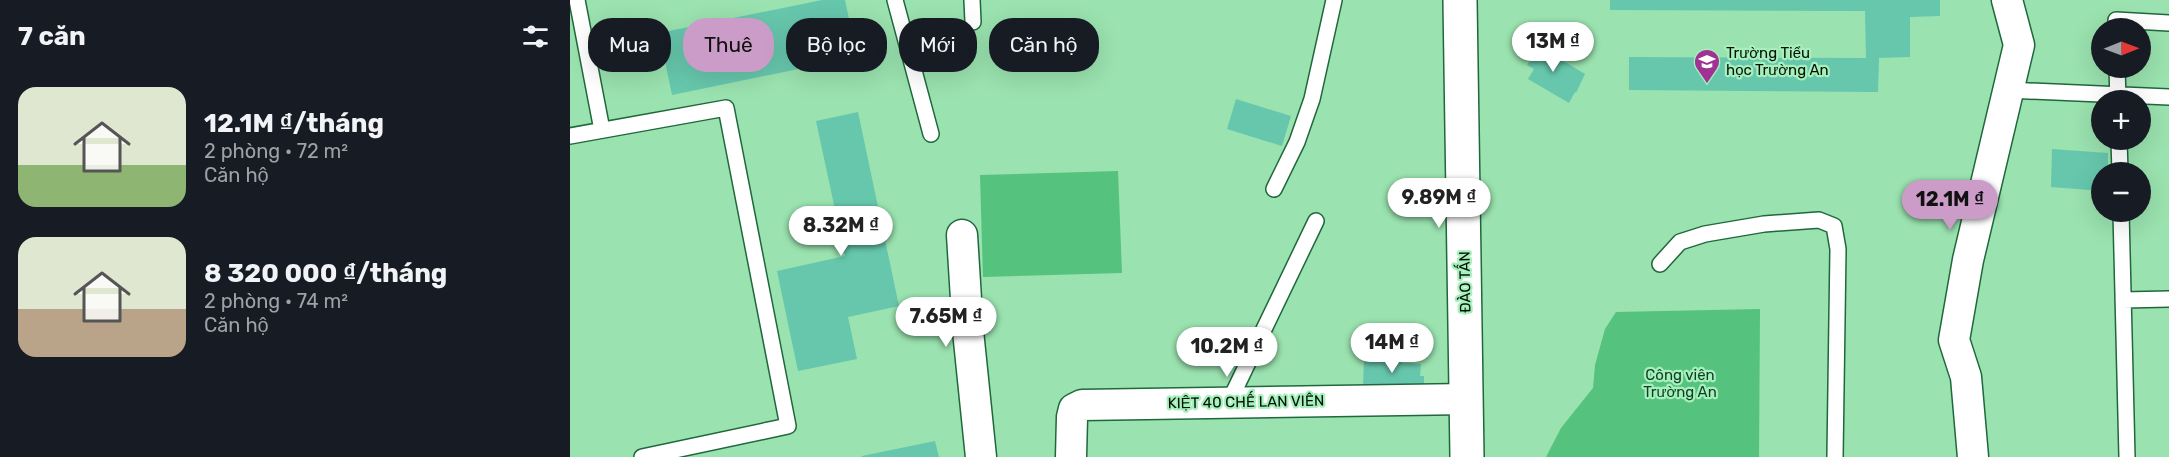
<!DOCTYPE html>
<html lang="vi">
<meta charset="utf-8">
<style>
body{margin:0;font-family:Rubik,sans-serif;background:#242831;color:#f1f3f6;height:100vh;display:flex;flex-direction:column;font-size:22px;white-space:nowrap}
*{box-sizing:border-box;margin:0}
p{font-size:20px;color:#9ea1a6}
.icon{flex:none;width:33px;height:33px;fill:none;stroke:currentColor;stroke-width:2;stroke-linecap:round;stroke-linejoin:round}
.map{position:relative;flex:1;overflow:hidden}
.drawer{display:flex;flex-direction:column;background:#171b24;width:570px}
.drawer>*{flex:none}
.banner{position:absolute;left:18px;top:18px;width:570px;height:54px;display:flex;gap:12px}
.needle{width:39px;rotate:89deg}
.buttons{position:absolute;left:1521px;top:18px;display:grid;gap:12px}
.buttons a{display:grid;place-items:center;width:60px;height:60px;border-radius:50%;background:#171b24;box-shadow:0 6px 24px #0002;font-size:30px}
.price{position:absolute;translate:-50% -51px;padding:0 14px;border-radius:21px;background:#fff;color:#222;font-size:20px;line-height:39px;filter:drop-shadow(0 2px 3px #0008)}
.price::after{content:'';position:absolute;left:50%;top:36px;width:18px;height:14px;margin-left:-9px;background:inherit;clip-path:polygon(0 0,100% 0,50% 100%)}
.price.selected{background:#cc9cc9;color:#111}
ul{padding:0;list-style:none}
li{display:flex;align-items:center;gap:18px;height:150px;padding:0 18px}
li span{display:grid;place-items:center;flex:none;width:168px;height:120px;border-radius:18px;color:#555}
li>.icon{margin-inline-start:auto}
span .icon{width:72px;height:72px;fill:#fffc;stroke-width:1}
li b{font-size:26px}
h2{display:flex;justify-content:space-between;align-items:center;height:72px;padding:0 18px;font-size:26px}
.tag{padding:0 21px;border-radius:24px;background:#171b24;box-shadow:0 6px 24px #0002;font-size:21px;line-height:54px}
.tag.selected{background:#cc9cc9;color:#111}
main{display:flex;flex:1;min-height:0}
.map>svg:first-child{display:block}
</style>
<main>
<section class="drawer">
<h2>7 căn<svg class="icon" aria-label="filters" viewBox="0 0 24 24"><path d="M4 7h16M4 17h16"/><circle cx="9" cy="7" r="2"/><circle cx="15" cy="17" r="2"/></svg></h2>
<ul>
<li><span style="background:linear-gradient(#dfe7d0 65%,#8fb573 0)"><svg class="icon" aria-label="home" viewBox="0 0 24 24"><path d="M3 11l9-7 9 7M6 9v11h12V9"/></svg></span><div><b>12.1M ₫/tháng</b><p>2 phòng · 72 m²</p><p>Căn hộ</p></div></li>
<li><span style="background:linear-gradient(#dfe7d0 60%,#b9a48a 0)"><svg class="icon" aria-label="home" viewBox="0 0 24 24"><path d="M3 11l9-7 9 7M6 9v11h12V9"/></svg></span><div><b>8 320 000 ₫/tháng</b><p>2 phòng · 74 m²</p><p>Căn hộ</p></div></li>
</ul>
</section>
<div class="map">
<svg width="1599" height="457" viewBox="0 0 1599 457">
<rect width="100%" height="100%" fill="#9ae2af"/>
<path fill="#55c27d" d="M548,171L552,273L413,277L410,175Z
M1190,309L1189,457H976L991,428L1023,388L1025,365L1035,329L1046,312Z"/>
<path fill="#66c7ac" d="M252,0H275L287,57L102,95L89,33Z
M1040,0H1370V16L1340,17V57L1309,58L1308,92L1059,90V57L1296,58L1295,11L1040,10Z
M962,42L1015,74L1006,93L1005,92L999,103L958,79L964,69L957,65L960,60L953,57Z
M666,99L721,116L712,146L657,129Z
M288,112L329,306L278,317L287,359L228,371L207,271L275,256L246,121Z
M1482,149L1538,153V172H1532V191L1481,187Z
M794,357L832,359V363L851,364L850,376H854V389L793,387Z
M365,441L369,457H292V456Z"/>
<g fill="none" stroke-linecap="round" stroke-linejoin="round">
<defs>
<path id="service" d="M7,0L32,130
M325,0L361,134
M402,0L403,22
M1546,28V20L1599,23
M1547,68L1548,100
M1437,90L1599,97
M0,136L156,108L218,426L72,457
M1549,140L1550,172
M704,189L727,142L742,99L764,0
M1551,212L1557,457
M1090,264L1110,242L1135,234L1194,224L1249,220L1264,226L1268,249L1265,457
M1553,300L1599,299
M659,402L746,221"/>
<path id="minor" d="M392,235L398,331L411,457
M501,457L502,417L504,409L512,405L897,399
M1403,457L1396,377L1384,340L1398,260L1449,45L1437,0"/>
<path id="tertiary" d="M890,0L897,457"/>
</defs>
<use href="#service" stroke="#1f683c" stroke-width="18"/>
<use href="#minor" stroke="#1f683c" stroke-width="33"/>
<use href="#tertiary" stroke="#1f683c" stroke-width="36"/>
<use href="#service" stroke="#fff" stroke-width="15"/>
<use href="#minor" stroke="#fff" stroke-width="30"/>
<use href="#tertiary" stroke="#fff" stroke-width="33"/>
</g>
<defs>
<symbol id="school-pin" viewBox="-11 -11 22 30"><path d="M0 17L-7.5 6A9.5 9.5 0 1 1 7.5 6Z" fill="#9f3292" stroke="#a7efbc"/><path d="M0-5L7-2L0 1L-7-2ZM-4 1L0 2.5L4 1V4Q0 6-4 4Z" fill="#fff"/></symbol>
</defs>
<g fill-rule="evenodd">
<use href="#school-pin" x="1122" y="47" width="30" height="40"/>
</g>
<g text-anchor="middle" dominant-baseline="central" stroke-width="4.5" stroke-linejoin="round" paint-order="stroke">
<g font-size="15" fill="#001203" stroke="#a7efbc" text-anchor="start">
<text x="1156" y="53">Trường Tiểu<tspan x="1156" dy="17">học Trường An</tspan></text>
</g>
<g font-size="15" fill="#001203" stroke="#a7efbc">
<text transform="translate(895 282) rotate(-91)">ĐÀO TẤN</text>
<text transform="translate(676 402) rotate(-1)">KIỆT 40 CHẾ LAN VIÊN</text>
</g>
<g font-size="15" fill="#0a3f21" stroke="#a7efbc">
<text x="1110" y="375">Công viên<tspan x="1110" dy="17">Trường An</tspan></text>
</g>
</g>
</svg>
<div class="buttons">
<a><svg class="needle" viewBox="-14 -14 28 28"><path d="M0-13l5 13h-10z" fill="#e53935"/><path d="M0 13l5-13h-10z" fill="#9ea1a6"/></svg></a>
<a>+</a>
<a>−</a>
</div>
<b class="price" style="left:983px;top:73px">13M ₫</b>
<b class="price" style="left:869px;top:229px">9.89M ₫</b>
<b class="price selected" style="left:1380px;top:231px">12.1M ₫</b>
<b class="price" style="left:271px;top:257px">8.32M ₫</b>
<b class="price" style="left:376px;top:348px">7.65M ₫</b>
<b class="price" style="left:822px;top:374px">14M ₫</b>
<b class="price" style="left:657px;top:378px">10.2M ₫</b>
<div class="banner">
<a class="tag">Mua</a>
<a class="tag selected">Thuê</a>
<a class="tag">Bộ lọc</a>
<a class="tag">Mới</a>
<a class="tag">Căn hộ</a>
</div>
</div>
</main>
